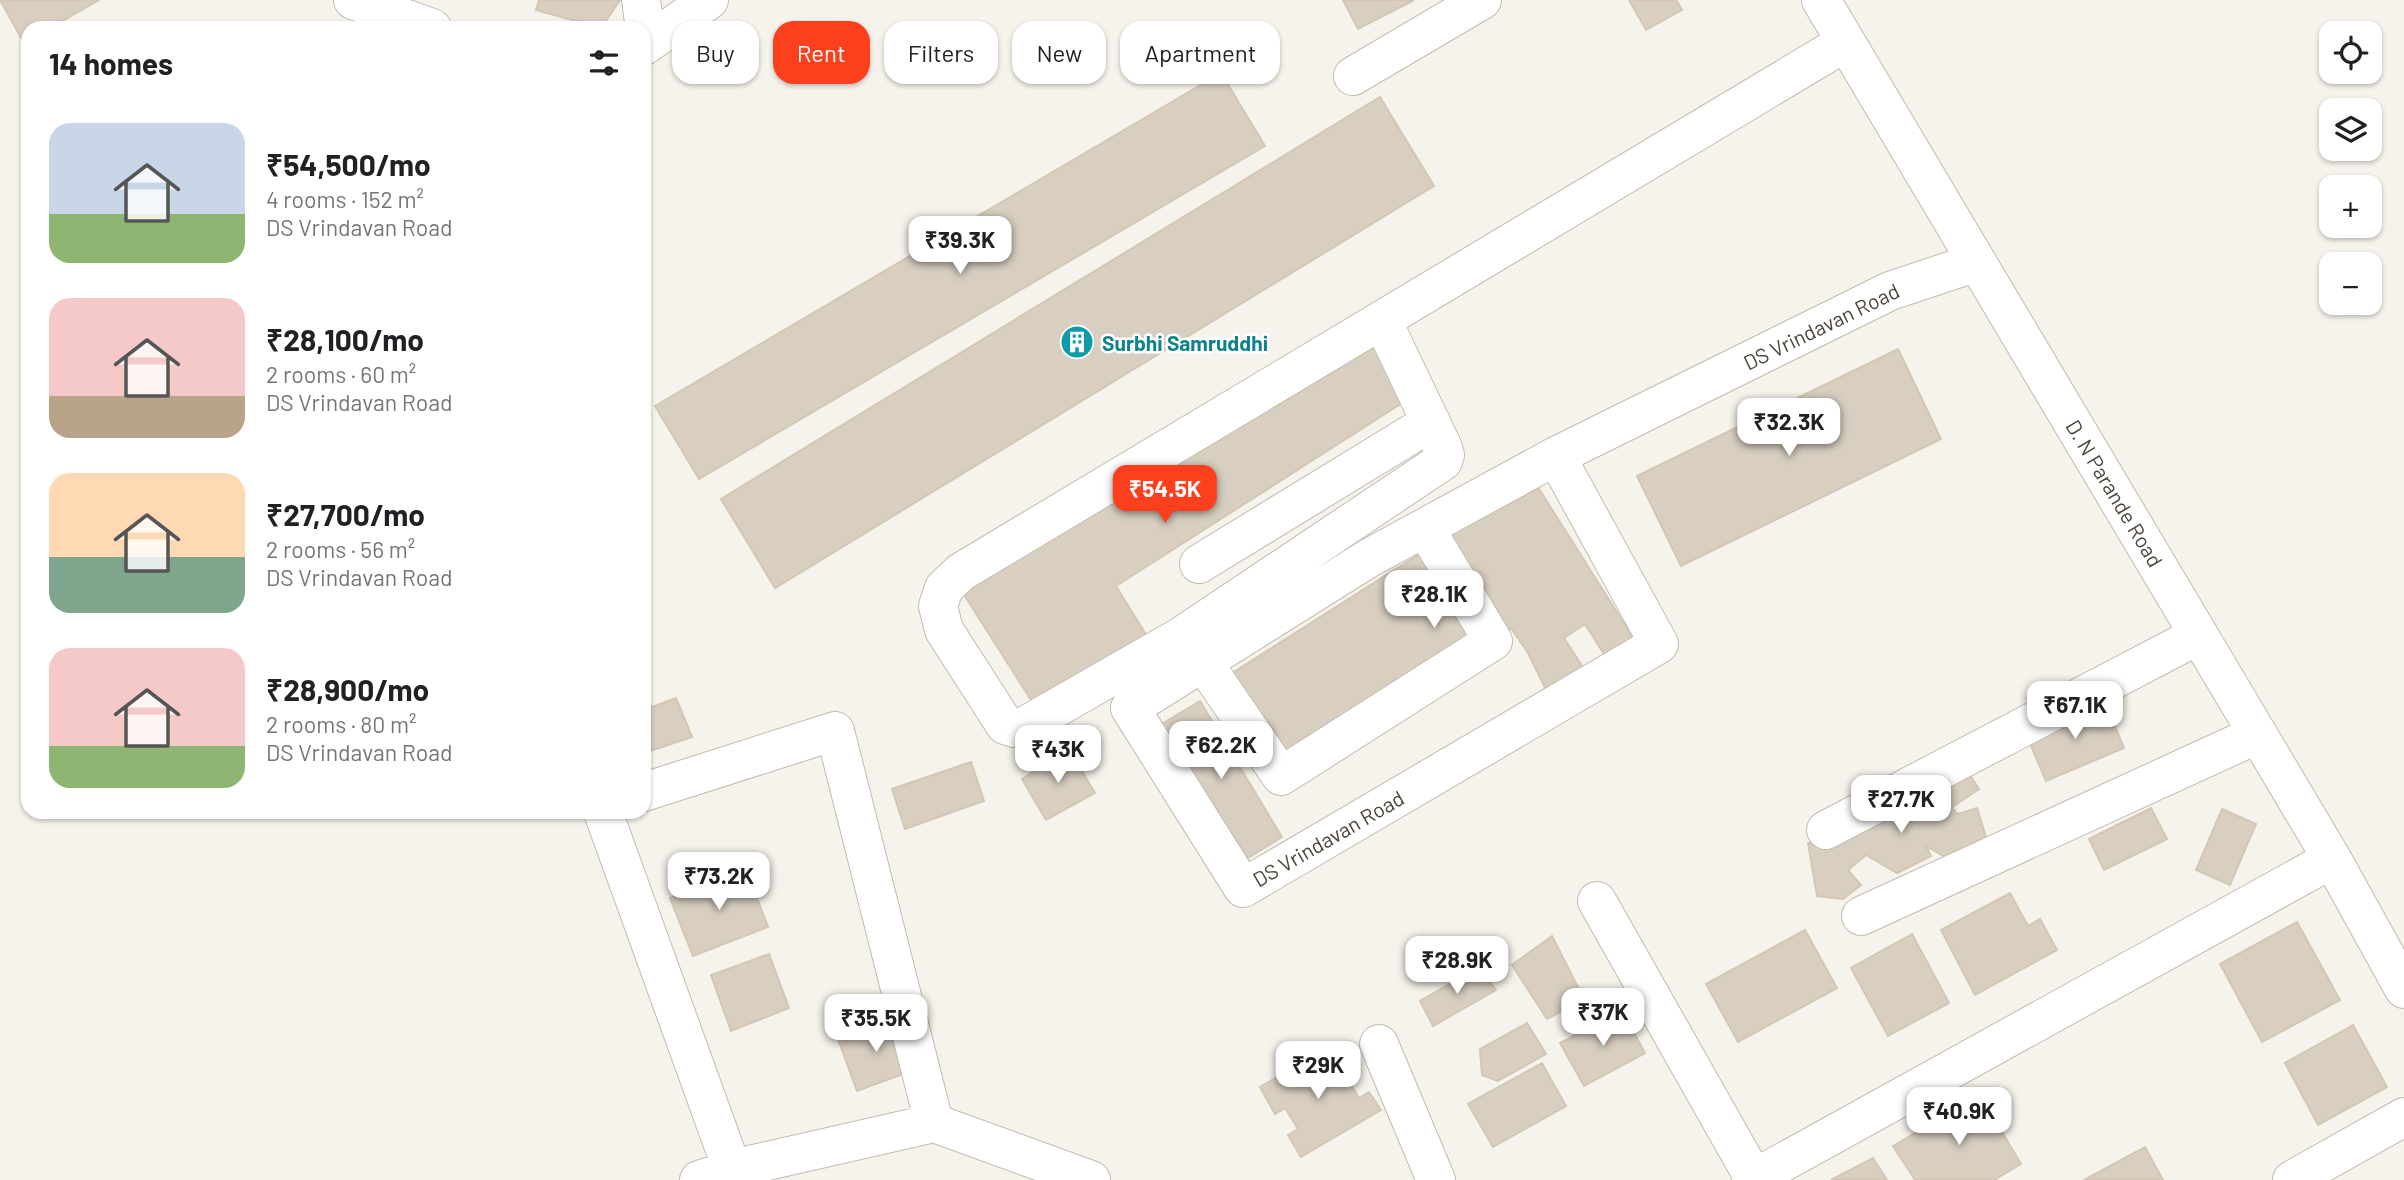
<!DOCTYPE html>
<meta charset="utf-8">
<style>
body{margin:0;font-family:Barlow,sans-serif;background:#f2f2f2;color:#202124;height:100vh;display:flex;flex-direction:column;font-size:26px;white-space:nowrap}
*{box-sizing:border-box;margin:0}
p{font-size:23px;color:#757577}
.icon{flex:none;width:38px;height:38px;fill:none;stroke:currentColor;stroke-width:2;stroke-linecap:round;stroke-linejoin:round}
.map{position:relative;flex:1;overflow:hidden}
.side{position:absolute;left:21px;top:21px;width:630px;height:798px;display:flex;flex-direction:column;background:#fff;border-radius:21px;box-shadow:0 2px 5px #0004}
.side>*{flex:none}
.top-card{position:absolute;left:672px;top:21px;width:665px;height:63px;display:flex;gap:14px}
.buttons{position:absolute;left:2319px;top:21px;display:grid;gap:14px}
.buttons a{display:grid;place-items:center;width:63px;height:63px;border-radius:14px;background:#fff;box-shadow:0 2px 5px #0004;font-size:35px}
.price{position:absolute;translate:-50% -60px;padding:0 16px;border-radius:14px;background:#fff;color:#222;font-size:23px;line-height:46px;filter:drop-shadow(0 2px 4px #0008)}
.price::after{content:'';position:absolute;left:50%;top:42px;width:21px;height:16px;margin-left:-10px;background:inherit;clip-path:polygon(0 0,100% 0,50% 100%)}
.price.active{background:#fc3f1d;color:#fff}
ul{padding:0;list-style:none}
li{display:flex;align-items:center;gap:21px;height:175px;padding:0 28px}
li span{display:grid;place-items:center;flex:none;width:196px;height:140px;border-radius:21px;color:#555}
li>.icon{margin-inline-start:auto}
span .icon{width:84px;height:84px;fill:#fffc;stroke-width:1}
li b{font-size:30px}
h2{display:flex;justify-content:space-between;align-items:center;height:84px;padding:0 28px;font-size:30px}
.chip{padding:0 24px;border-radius:21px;background:#fff;box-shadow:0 2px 5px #0004;font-size:24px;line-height:63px}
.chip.active{background:#fc3f1d;color:#fff}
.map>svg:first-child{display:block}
</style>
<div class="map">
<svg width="2404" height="1180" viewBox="0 0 2404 1180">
<rect width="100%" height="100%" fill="#f6f3ec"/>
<path fill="#d8cfc1" stroke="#d3c7b4" stroke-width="2" d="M0,0H99L50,28H28V40L24,43Z
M539,0H620L601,28L536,10Z
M1343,0H1414L1358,29Z
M1629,0H1676L1682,10L1646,30Z
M1221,73L1265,146L699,479L655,406Z
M1380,97L1434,186L775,588L721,499Z
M1373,333L1413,396L1116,586L1151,643L1040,714L961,590Z
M1898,349L1941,439L1681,566L1637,476Z
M1534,481L1644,655L1616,673L1585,624L1564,638L1586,672L1554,706L1528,653L1511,628L1306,772L1272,749L1226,677Z
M676,698L692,737L644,753V710Z
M2104,700L2124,748L2046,781L2026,734Z
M1200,701L1282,837L1243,861L1160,725Z
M1069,750L1095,793L1046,820L1022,779Z
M971,762L984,801L905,829L892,789Z
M1964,766L1979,789L1951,808L1958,814L1977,808L1988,843L1945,857L1926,846L1931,856L1897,873L1866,855L1848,870L1861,885L1843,899L1817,896L1808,843L1830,840Z
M2151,808L2167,839L2104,870L2089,839Z
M2222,809L2256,824L2230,885L2196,870Z
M746,869L768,927L693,956L670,898Z
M2010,893L2028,926L2040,919L2057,950L1975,995L1941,930Z
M2297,922L2340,1000L2262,1042L2220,964Z
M1805,930L1837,988L1738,1042L1706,984Z
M1912,934L1949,1003L1888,1036L1851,968Z
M1552,936L1584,999L1547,1019L1512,965Z
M769,954L789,1008L731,1031L711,975Z
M1478,968L1496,990L1433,1026L1420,1001Z
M1622,1011L1645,1053L1584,1086L1560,1043Z
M894,1017L914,1070L857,1091L838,1039Z
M1527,1023L1546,1054L1498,1081L1482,1075L1480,1049Z
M2353,1025L2387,1087L2318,1125L2285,1063Z
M1328,1047L1359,1098L1369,1092L1381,1110L1301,1157L1288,1135L1298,1129L1285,1108L1275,1114L1260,1087Z
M1542,1063L1566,1106L1493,1147L1468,1104Z
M1980,1095L2021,1164L1994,1180H1915L1893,1146Z
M2145,1147L2163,1180H2084Z
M1873,1158L1887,1180H1831Z"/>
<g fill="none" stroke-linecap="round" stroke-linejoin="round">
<defs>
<path id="minor" d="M353,0L432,28
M641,0L647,43
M1821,0L2332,859L2404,989
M644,46L709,0
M1353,76L1482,0
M1382,320L1443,448L1445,455L1443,461L1180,637L1023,727L1014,728L1005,725L944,630L938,606L944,588L961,572L1846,42
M1556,456L1659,644L1243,888L1130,708L1369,558L1556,456L1890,291L1977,262
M1199,564L1431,422
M1203,662L1281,776L1493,641L1425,528
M644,792L835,731L934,1123
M603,812L732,1169L934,1123L1091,1180
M1826,830L2199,635
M1597,901L1755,1180
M1861,916L2258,734
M1379,1044L1436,1180
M699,1180L732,1169
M1751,1180L2332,859
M2292,1180L2404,1117"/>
</defs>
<use href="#minor" stroke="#c2bbae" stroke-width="40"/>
<use href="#minor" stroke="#fff" stroke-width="38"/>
</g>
<defs>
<symbol id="building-disc" viewBox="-11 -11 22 22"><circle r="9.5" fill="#0f9aa8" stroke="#fff"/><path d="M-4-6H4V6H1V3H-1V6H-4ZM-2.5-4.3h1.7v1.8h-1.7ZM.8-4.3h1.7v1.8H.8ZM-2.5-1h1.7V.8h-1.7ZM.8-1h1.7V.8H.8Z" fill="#fff"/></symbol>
</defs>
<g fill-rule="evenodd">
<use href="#building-disc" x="1058" y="323" width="38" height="38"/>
</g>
<g text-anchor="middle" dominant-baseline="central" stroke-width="5" stroke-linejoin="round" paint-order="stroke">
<g font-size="21" fill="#4b4439" stroke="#fff">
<text transform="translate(1821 326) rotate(-26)">DS Vrindavan Road</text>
<text transform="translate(2115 493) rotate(59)">D. N Parande Road</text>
<text transform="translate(1328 838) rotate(-30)">DS Vrindavan Road</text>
</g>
<g font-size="21" font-weight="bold" fill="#0d838f" stroke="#fff" text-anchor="start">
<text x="1102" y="342">Surbhi Samruddhi</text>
</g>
</g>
</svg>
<div class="buttons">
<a><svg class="icon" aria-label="locate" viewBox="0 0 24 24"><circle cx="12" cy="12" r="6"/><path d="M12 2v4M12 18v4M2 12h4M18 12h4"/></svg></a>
<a><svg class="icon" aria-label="layers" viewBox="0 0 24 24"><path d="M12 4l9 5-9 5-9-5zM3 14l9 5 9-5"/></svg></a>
<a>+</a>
<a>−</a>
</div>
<b class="price" style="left:960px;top:276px">₹39.3K</b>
<b class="price" style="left:1789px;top:458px">₹32.3K</b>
<b class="price active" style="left:1165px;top:525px">₹54.5K</b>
<b class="price" style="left:1434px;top:630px">₹28.1K</b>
<b class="price" style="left:2075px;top:741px">₹67.1K</b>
<b class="price" style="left:1221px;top:781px">₹62.2K</b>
<b class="price" style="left:1058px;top:785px">₹43K</b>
<b class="price" style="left:1901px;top:835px">₹27.7K</b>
<b class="price" style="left:719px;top:912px">₹73.2K</b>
<b class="price" style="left:1457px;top:996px">₹28.9K</b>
<b class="price" style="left:1603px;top:1048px">₹37K</b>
<b class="price" style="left:876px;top:1054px">₹35.5K</b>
<b class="price" style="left:1318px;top:1101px">₹29K</b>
<b class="price" style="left:1959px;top:1147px">₹40.9K</b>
<div class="top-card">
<a class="chip">Buy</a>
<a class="chip active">Rent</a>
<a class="chip">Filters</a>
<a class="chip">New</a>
<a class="chip">Apartment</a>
</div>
<section class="side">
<h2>14 homes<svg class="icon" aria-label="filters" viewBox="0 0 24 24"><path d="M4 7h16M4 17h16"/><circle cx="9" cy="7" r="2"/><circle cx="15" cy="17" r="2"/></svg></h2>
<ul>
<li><span style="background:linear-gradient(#c9d6e8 65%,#8fb573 0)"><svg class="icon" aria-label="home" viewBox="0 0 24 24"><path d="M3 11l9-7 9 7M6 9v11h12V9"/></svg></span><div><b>₹54,500/mo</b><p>4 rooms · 152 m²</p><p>DS Vrindavan Road</p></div></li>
<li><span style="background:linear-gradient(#f6c9c9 70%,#b9a48a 0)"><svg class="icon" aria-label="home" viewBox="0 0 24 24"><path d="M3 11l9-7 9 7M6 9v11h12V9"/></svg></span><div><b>₹28,100/mo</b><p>2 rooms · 60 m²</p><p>DS Vrindavan Road</p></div></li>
<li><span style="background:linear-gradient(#ffd9b3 60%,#7fa58c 0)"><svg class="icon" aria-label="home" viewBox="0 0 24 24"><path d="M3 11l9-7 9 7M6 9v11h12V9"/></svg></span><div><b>₹27,700/mo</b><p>2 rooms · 56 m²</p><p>DS Vrindavan Road</p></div></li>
<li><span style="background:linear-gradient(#f6c9c9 70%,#8fb573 0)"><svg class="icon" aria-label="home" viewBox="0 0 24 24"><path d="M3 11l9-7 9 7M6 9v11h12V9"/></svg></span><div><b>₹28,900/mo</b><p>2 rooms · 80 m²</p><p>DS Vrindavan Road</p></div></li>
</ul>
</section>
</div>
